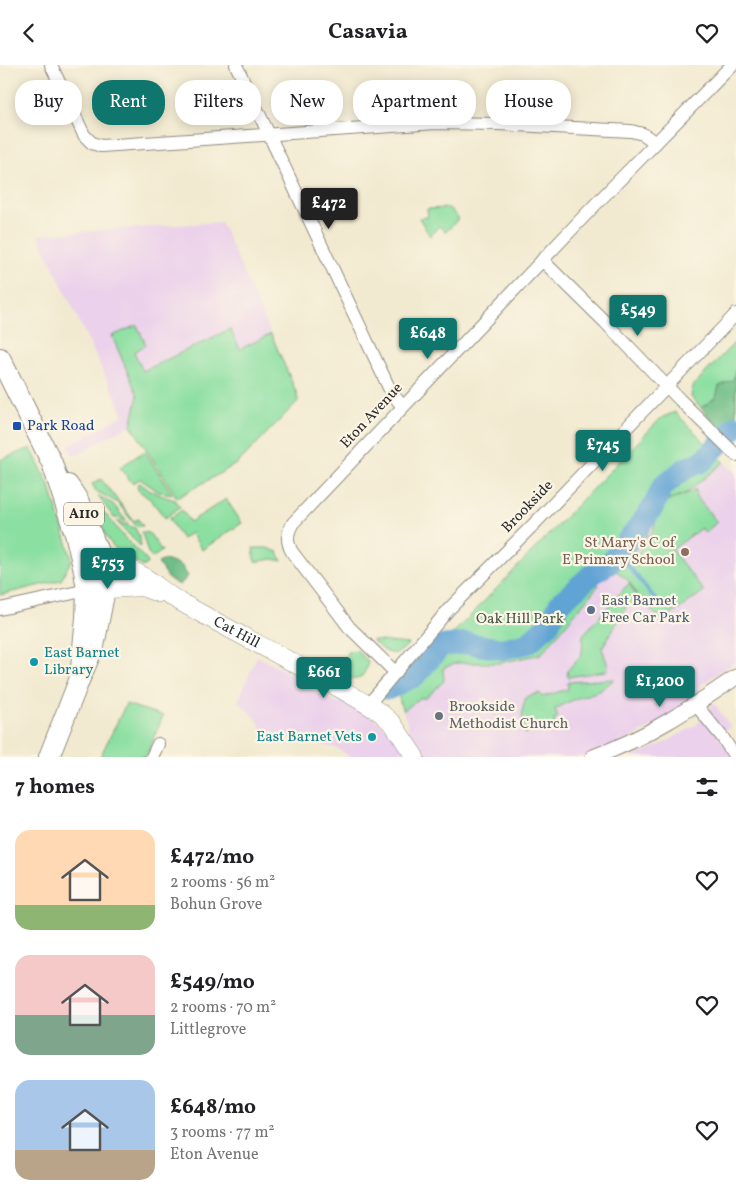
<!DOCTYPE html>
<meta charset="utf-8">
<style>
body{margin:0;font-family:Vollkorn,serif;background:#f6f6f6;color:#202124;height:100vh;display:flex;flex-direction:column;font-size:19px;white-space:nowrap}
*{box-sizing:border-box;margin:0}
p{font-size:16px;color:#757577}
.icon{flex:none;width:28px;height:28px;fill:none;stroke:currentColor;stroke-width:2;stroke-linecap:round;stroke-linejoin:round}
.map{position:relative;height:692px;overflow:hidden}
.details{display:flex;flex-direction:column;background:#fff;flex:1}
.details>*{flex:none}
.guide{position:absolute;left:15px;top:15px;width:706px;height:45px;display:flex;gap:10px}
.price{position:absolute;translate:-50% -42px;padding:0 11px;border-radius:5px;background:#0f766e;color:#fff;font-size:16px;line-height:32px;filter:drop-shadow(0 1px 2px #0008)}
.price::after{content:'';position:absolute;left:50%;top:30px;width:15px;height:11px;margin-left:-8px;background:inherit;clip-path:polygon(0 0,100% 0,50% 100%)}
.price.current{background:#222;color:#fff}
ul{padding:0;list-style:none}
li{display:flex;align-items:center;gap:15px;height:125px;padding:0 15px}
li span{display:grid;place-items:center;flex:none;width:140px;height:100px;border-radius:15px;color:#555}
li>.icon{margin-inline-start:auto}
span .icon{width:60px;height:60px;fill:#fffc;stroke-width:1}
li b{font-size:21px}
h2{display:flex;justify-content:space-between;align-items:center;height:60px;padding:0 15px;font-size:21px}
.pill{padding:0 18px;border-radius:20px;background:#fff;box-shadow:0 2px 12px #0003;font-size:18px;line-height:45px}
.pill.current{background:#0f766e;color:#fff}
header{display:flex;justify-content:space-between;align-items:center;height:65px;padding:0 15px;background:#fff;font-size:22px;font-weight:700}
.map>svg:first-child{display:block}
</style>
<header><svg class="icon" aria-label="back" viewBox="0 0 24 24"><path d="M15 5l-7 7 7 7"/></svg>Casavia<svg class="icon" aria-label="heart" viewBox="0 0 24 24"><path d="M12 20l-8-8c-3-5 5-10 8-4 3-6 11-1 8 4z"/></svg></header>
<div class="map">
<svg width="736" height="692" viewBox="0 0 736 692">
<rect width="100%" height="100%" fill="#fcf5e5"/>
<filter id="ink" filterUnits="userSpaceOnUse"><feTurbulence type="fractalNoise" baseFrequency=".02" numOctaves="2"/><feDisplacementMap in="SourceGraphic" scale="10" xChannelSelector="R" yChannelSelector="G"/><feConvolveMatrix kernelMatrix="1 2 1 2 8 2 1 2 1" color-interpolation-filters="sRGB"/></filter>
<filter id="wash" filterUnits="userSpaceOnUse"><feTurbulence type="fractalNoise" baseFrequency=".0096" numOctaves="4" result="noise"/><feDisplacementMap in="SourceGraphic" scale="20" xChannelSelector="R" yChannelSelector="G"/><feGaussianBlur stdDeviation="1.12" result="paint"/><feColorMatrix in="noise" values="0 0 0 0 0 0 0 0 0 0 0 0 0 0 0 0 0 1.4 0 .05"/><feComposite in="paint" operator="in"/></filter>
<g filter="url(#wash)">
<rect width="100%" height="100%" fill="#f2ead0"/>
<path fill="#ebd1eb" d="M221,157L297,329L298,336L238,398L177,433L131,360L74,391L68,381L124,350L38,170Z
M724,397L736,409V596L701,620L696,640L593,692H347V689L336,683L278,670L261,664L258,656L238,636L257,591L293,610L295,617L338,638L345,636L368,649L411,683L408,660L403,646L420,633H426L437,623L444,616L442,603L457,598H500L598,520L593,517L607,502L645,474L661,441L672,433L686,428Z
M714,638L731,662L718,670L733,692H632L668,676L696,660Z"/>
<path fill="#8bdfa1" stroke="#5b8566" d="M449,143L459,153L446,167L439,161L430,171L419,153L428,152L427,144Z
M137,260L146,280L134,287L143,306L230,264L240,284L271,269L297,329L298,336L238,398L177,433L131,360L138,331L112,271Z
M736,276V381L691,332L693,321Z
M675,347L724,397L686,428L672,433L661,440L645,474L622,500L611,505L607,502L594,516L599,520L541,589L500,598H457L443,603L444,616L426,633H420L403,646C398,634 397,628 404,617L470,551L661,353Z
M31,383L50,422L72,494L61,515L0,530V395Z
M145,386L172,429L159,427L140,414L132,418L120,402Z
M101,414L134,456L138,454L143,461H136L118,438L96,426L92,419Z
M140,418C150,427 162,431 175,435L180,442L165,453L151,435L138,425L137,420Z
M695,424L697,428L695,430L717,457L705,468L701,463L672,485L704,526L663,556L641,537L629,516L615,505C632,498 646,479 654,462C656,456 658,448 661,443C668,432 685,432 695,424Z
M98,431L113,439L128,458L119,453H114Z
M226,434L242,458L202,485L191,468L182,474L169,454L182,445L190,457Z
M103,446L124,472L148,497L145,501H142C111,483 110,482 96,448Z
M116,456L135,463L140,473L141,482Z
M141,467L149,468L162,486L152,493C145,486 146,476 141,467Z
M253,483H267L278,487L282,496L273,494L255,497Z
M629,518L640,538L627,541L602,583L608,601L606,606L568,612L567,606L582,589L583,570Z
M372,575L408,579C394,596 385,587 372,575Z
M357,585L368,597C363,620 351,617 336,605L349,586Z
M615,614L599,626L575,634L555,644L558,652L554,654L555,659L525,669C521,656 521,646 526,632L540,628L542,632L568,624V617Z
M126,639L163,651L146,692H100Z"/>
<path fill="#70be87" stroke="#4e7459" d="M736,302V381L701,343L716,332L719,321L733,315Z
M164,495L181,500L188,511L180,520L168,514L158,498Z"/>
<g fill="none" stroke-linecap="round" stroke-linejoin="round">
<path stroke="#61a3d5" stroke-width="4" d="M618,488L659,539"/>
<path stroke="#61a3d5" stroke-width="22" d="M388,624L415,611L441,581L466,578L502,584L528,578L549,559L560,538L595,507L610,498L652,444L663,421L686,403L703,396L736,361"/>
</g>
</g>
<g filter="url(#ink)">
<g fill="none" stroke-linecap="round" stroke-linejoin="round">
<defs>
<path id="minor" d="M51,0L84,70L92,78L101,81L436,58L499,59L631,66L643,69L656,78
M236,0L391,327L403,342
M542,195L605,257L680,335L736,390
M0,544L87,525
M396,608L349,562L292,487C286,476 287,468 293,458L591,144L732,0
M368,640L449,544L537,456L736,249
M696,640L723,673L735,692
M152,692L158,679"/>
<path id="tertiary" d="M593,692C645,674 691,643 736,612"/>
<g id="secondary">
<path id="s1" d="M96,514C103,505 109,501 122,503C144,506 159,525 177,535C245,574 316,607 381,648L393,659L415,692"/>
<path d="M93,525L142,522L158,528"/>
</g>
<path id="primary" d="M0,293L52,398L76,472L84,506L87,525L86,553L80,613
M49,692L80,613L94,581L105,524L104,505L97,484L78,435L68,420"/>
</defs>
<use href="#minor" stroke="#8e8a7e" stroke-width="14"/>
<use href="#tertiary" stroke="#8e8a7e" stroke-width="17"/>
<use href="#secondary" stroke="#8e8a7e" stroke-width="19"/>
<use href="#primary" stroke="#8e8a7e" stroke-width="22"/>
<use href="#minor" stroke="#fff" stroke-width="12"/>
<use href="#tertiary" stroke="#fff" stroke-width="15"/>
<use href="#secondary" stroke="#fff" stroke-width="18"/>
<use href="#primary" stroke="#fff" stroke-width="20"/>
</g>
</g>
<rect fill="#1a4fb4" stroke="#fcf5e5" stroke-width="2" x="12" y="356" width="10" height="10" rx="2.5"/>
<circle fill="#8d6e63" stroke="#fcf5e5" stroke-width="2" cx="685" cy="487" r="5"/>
<circle fill="#5c6f8a" stroke="#fcf5e5" stroke-width="2" cx="591" cy="545" r="5"/>
<g fill="#0f9aa8" stroke="#fcf5e5" stroke-width="2">
<circle cx="34" cy="597" r="5"/>
<circle cx="372" cy="672" r="5"/>
</g>
<circle fill="#6b7280" stroke="#fcf5e5" stroke-width="2" cx="439" cy="651" r="5"/>
<g text-anchor="middle" dominant-baseline="central" stroke-width="4.5" stroke-linejoin="round" paint-order="stroke">
<rect fill="#fcf5e5" stroke="#6a6863" stroke-width="1" x="64" y="437.5" width="40" height="23" rx="4"/>
<g font-size="14" font-weight="bold" fill="#2b2b2b">
<text x="84" y="449">A110</text>
</g>
<g font-size="15" fill="#2b2b2b" stroke="#fcf5e5">
<text transform="translate(372 351) rotate(-47)">Eton Avenue</text>
<text transform="translate(528 442) rotate(-46)">Brookside</text>
<text stroke="none"><textPath href="#s1" startOffset="162">Cat Hill</textPath></text>
</g>
<g font-size="15" fill="#164399" stroke="#fcf5e5" text-anchor="start">
<text x="27" y="361">Park Road</text>
</g>
<g font-size="15" fill="#785e54" stroke="#fcf5e5" text-anchor="end">
<text x="675" y="478">St Mary's C of<tspan x="675" dy="17">E Primary School</tspan></text>
</g>
<g font-size="15" fill="#4e5e75" stroke="#fcf5e5" text-anchor="start">
<text x="601" y="536">East Barnet<tspan x="601" dy="17">Free Car Park</tspan></text>
</g>
<g font-size="15" fill="#435848" stroke="#fcf5e5">
<text x="520" y="554">Oak Hill Park</text>
</g>
<g font-size="15" fill="#0d838f" stroke="#fcf5e5" text-anchor="start">
<text x="44" y="588">East Barnet<tspan x="44" dy="17">Library</tspan></text>
<text x="362" y="672" text-anchor="end">East Barnet Vets</text>
</g>
<g font-size="15" fill="#5b616d" stroke="#fcf5e5" text-anchor="start">
<text x="449" y="642">Brookside<tspan x="449" dy="17">Methodist Church</tspan></text>
</g>
</g>
</svg>
<b class="price current" style="left:329px;top:165px">£472</b>
<b class="price" style="left:638px;top:272px">£549</b>
<b class="price" style="left:428px;top:295px">£648</b>
<b class="price" style="left:603px;top:407px">£745</b>
<b class="price" style="left:108px;top:525px">£753</b>
<b class="price" style="left:324px;top:634px">£661</b>
<b class="price" style="left:660px;top:643px">£1,200</b>
<div class="guide">
<a class="pill">Buy</a>
<a class="pill current">Rent</a>
<a class="pill">Filters</a>
<a class="pill">New</a>
<a class="pill">Apartment</a>
<a class="pill">House</a>
</div>
</div>
<section class="details">
<h2>7 homes<svg class="icon" aria-label="filters" viewBox="0 0 24 24"><path d="M4 7h16M4 17h16"/><circle cx="9" cy="7" r="2"/><circle cx="15" cy="17" r="2"/></svg></h2>
<ul>
<li><span style="background:linear-gradient(#ffd9b3 75%,#8fb573 0)"><svg class="icon" aria-label="home" viewBox="0 0 24 24"><path d="M3 11l9-7 9 7M6 9v11h12V9"/></svg></span><div><b>£472/mo</b><p>2 rooms · 56 m²</p><p>Bohun Grove</p></div><svg class="icon" aria-label="heart" viewBox="0 0 24 24"><path d="M12 20l-8-8c-3-5 5-10 8-4 3-6 11-1 8 4z"/></svg></li>
<li><span style="background:linear-gradient(#f6c9c9 60%,#7fa58c 0)"><svg class="icon" aria-label="home" viewBox="0 0 24 24"><path d="M3 11l9-7 9 7M6 9v11h12V9"/></svg></span><div><b>£549/mo</b><p>2 rooms · 70 m²</p><p>Littlegrove</p></div><svg class="icon" aria-label="heart" viewBox="0 0 24 24"><path d="M12 20l-8-8c-3-5 5-10 8-4 3-6 11-1 8 4z"/></svg></li>
<li><span style="background:linear-gradient(#a9c7e8 70%,#b9a48a 0)"><svg class="icon" aria-label="home" viewBox="0 0 24 24"><path d="M3 11l9-7 9 7M6 9v11h12V9"/></svg></span><div><b>£648/mo</b><p>3 rooms · 77 m²</p><p>Eton Avenue</p></div><svg class="icon" aria-label="heart" viewBox="0 0 24 24"><path d="M12 20l-8-8c-3-5 5-10 8-4 3-6 11-1 8 4z"/></svg></li>
</ul>
</section>
